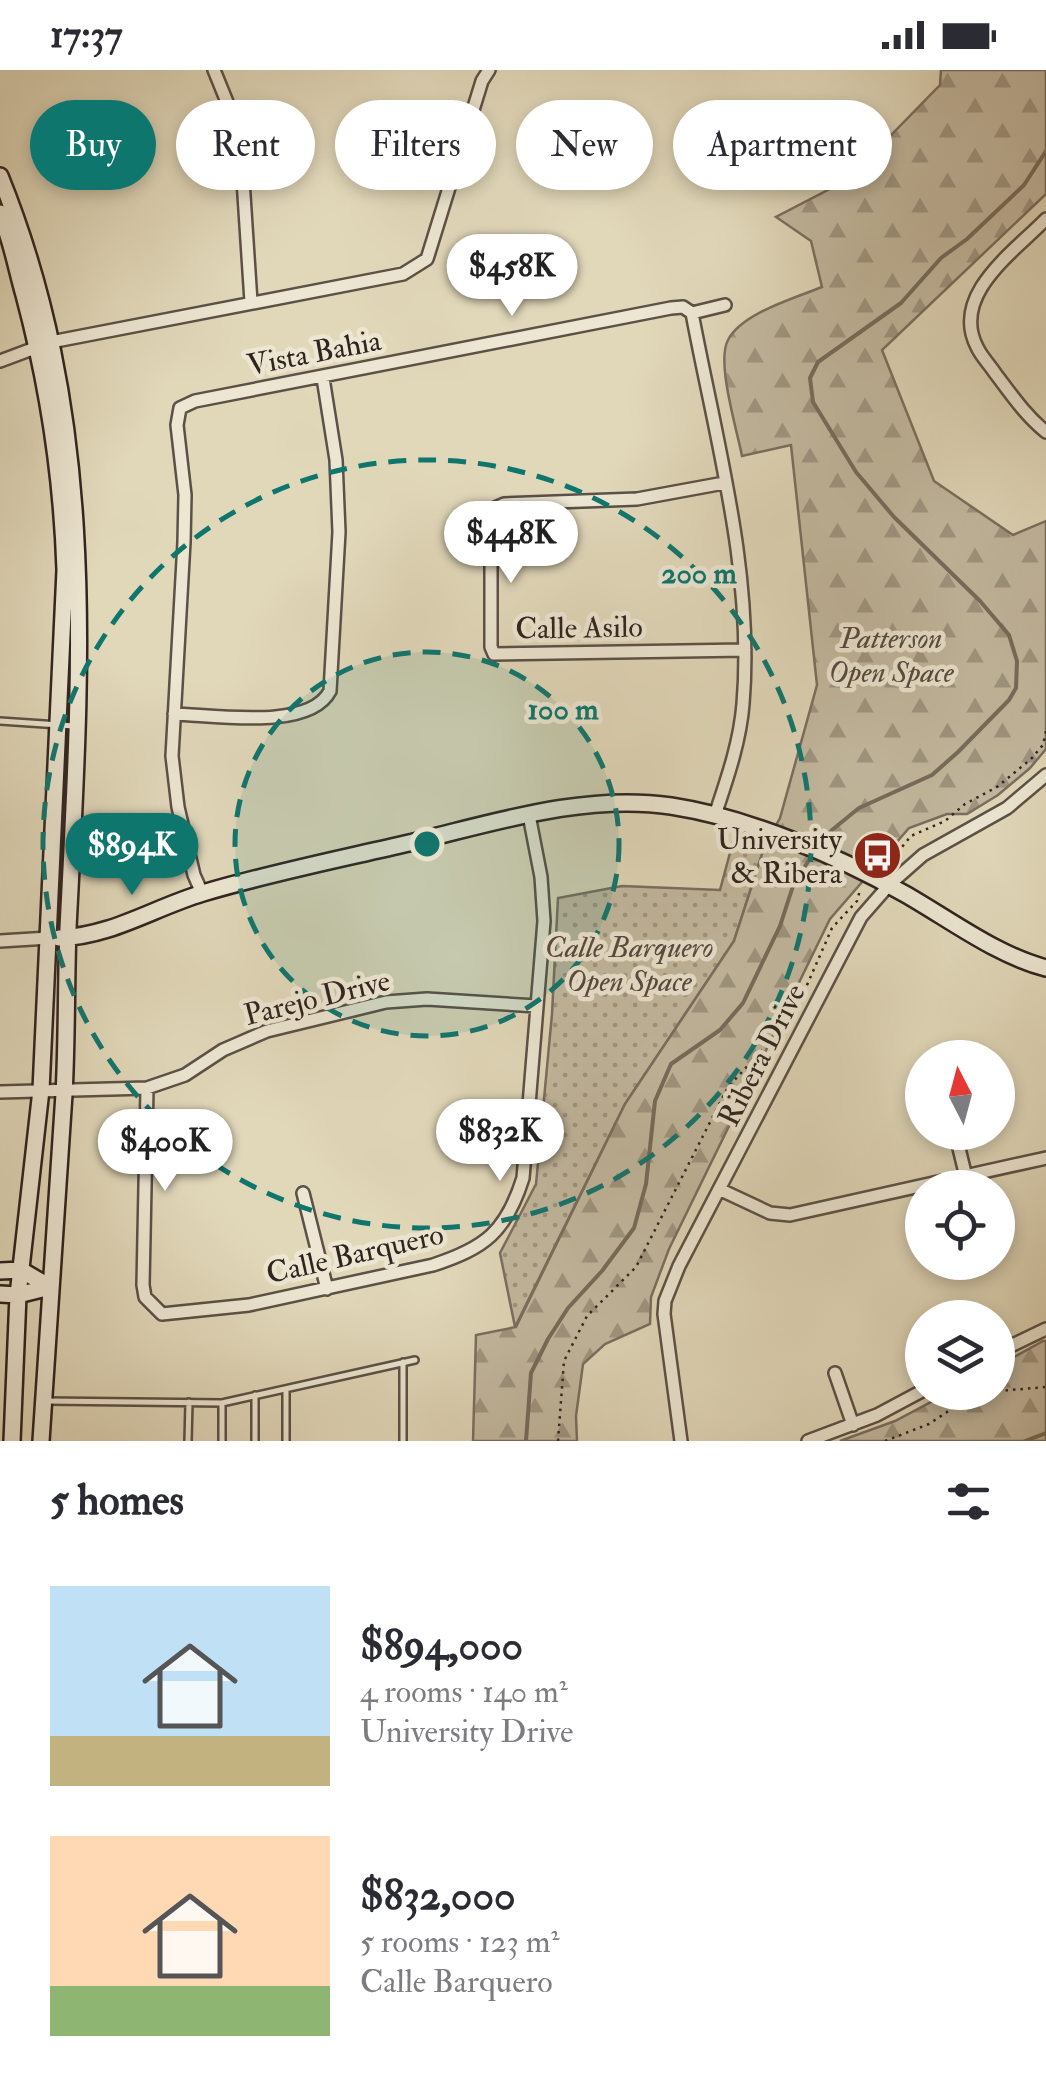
<!DOCTYPE html>
<meta charset="utf-8">
<style>
body{margin:0;font-family:"IM FELL Double Pica",serif;background:#f2f2f3;color:#2b2b33;height:100vh;display:flex;flex-direction:column;font-size:38px;white-space:nowrap}
*{box-sizing:border-box;margin:0}
p{font-size:32px;color:#7c7c81}
.icon{flex:none;width:55px;height:55px;fill:none;stroke:currentColor;stroke-width:2;stroke-linecap:round;stroke-linejoin:round}
.map{position:relative;height:1371px;overflow:hidden}
.side{display:flex;flex-direction:column;background:#fff;flex:1}
.side>*{flex:none}
.hud{position:absolute;left:30px;top:30px;width:988px;height:90px;display:flex;gap:20px}
.needle{width:65px;rotate:354deg}
.tools{position:absolute;left:905px;top:970px;display:grid;gap:20px}
.tools a{display:grid;place-items:center;width:110px;height:110px;border-radius:50%;background:#fff;box-shadow:0 5px 15px #0003;font-size:50px}
.price{position:absolute;translate:-50% -85px;padding:0 22px;border-radius:35px;background:#fff;color:#222;font-size:32px;line-height:65px;filter:drop-shadow(0 2px 5px #0008)}
.price::after{content:'';position:absolute;left:50%;top:60px;width:30px;height:22px;margin-left:-15px;background:inherit;clip-path:polygon(0 0,100% 0,50% 100%)}
.price.active{background:#0f766e;color:#fff}
ul{padding:0;list-style:none}
li{display:flex;align-items:center;gap:30px;height:250px;padding:0 50px}
li span{display:grid;place-items:center;flex:none;width:280px;height:200px;border-radius:0px;color:#555}
li>.icon{margin-inline-start:auto}
span .icon{width:120px;height:120px;fill:#fffc;stroke-width:1}
li b{font-size:42px}
h2{display:flex;justify-content:space-between;align-items:center;height:120px;padding:0 50px;font-size:42px}
.pill{padding:0 35px;border-radius:45px;background:#fff;box-shadow:0 5px 15px #0003;font-size:35px;line-height:90px}
.pill.active{background:#0f766e;color:#fff}
.status{display:flex;justify-content:space-between;align-items:center;height:70px;padding:0 50px;background:#fff;direction:ltr}
.status svg{height:28px;fill:currentColor}
.map>svg:first-child{display:block}
</style>
<div class="status"><b>17:37</b><svg viewBox="0 0 49 12"><path d="M0 12V9h3v3zM5 12V6h3v6zM10 12V3h3v9zM15 12V0h3v12zM26 1h20v11H26zM47 4h2v5h-2z"/></svg></div>
<div class="map">
<svg width="1046" height="1371" viewBox="0 0 1046 1371">
<defs>
<pattern id="grass-dots" width="8" height="8" patternUnits="userSpaceOnUse" patternTransform="scale(2.5)"><rect width="8" height="8" fill="#c3b9a0"/><path d="M2 2h.1M6 6h.1" fill="none" stroke="#9f9682" stroke-width="1.8" stroke-linecap="round"/></pattern>
<pattern id="forest-firs" width="22" height="20" patternUnits="userSpaceOnUse" patternTransform="scale(2.5)"><rect width="22" height="20" fill="#c3b9a0"/><path d="M5 1l3.5 6h-7zM16 11l3.5 6h-7z" fill="#9f9682"/></pattern>
</defs>
<rect width="100%" height="100%" fill="#e1d8ba"/>
<filter id="stains"><feTurbulence type="fractalNoise" baseFrequency=".002" numOctaves="4"/><feColorMatrix values="0 0 0 0 .2 0 0 0 0 .09 0 0 0 0 .02 0 0 0 .5 -.17"/></filter>
<radialGradient id="worn" r=".72"><stop offset=".6" stop-color="#630" stop-opacity="0"/><stop offset="1" stop-color="#630" stop-opacity=".3"/></radialGradient>
<path fill="url(#grass-dots)" stroke="#7a6e60" stroke-width="2.5" d="M734,768L765,775L734,871L625,1034L515,1257L500,1183L536,1114L552,944L558,828L622,816L720,820Z"/>
<path fill="url(#forest-firs)" stroke="#7a6e60" stroke-width="2.5" d="M941,0H1046V124L882,280L934,411L1013,465L1046,451V679L1030,698L998,725L967,744H947L909,758L830,849L669,1179L651,1227L650,1254L605,1274L583,1294L576,1346L577,1371H473L476,1265L516,1257L625,1034L734,871L765,775L780,748L817,615L791,375L742,386C737,360 716,292 728,270C742,243 795,228 822,217L811,171L776,147L847,110L940,15Z
M1043,1271H1046V1371H840L895,1351L948,1323L998,1322V1296Z"/>
<g fill="none" stroke-linecap="round" stroke-linejoin="round">
<path stroke="#766b5c" stroke-width="4" d="M818,778L832,760L859,738L932,705L958,682L1009,630L1016,618L1017,591L1009,565L980,531L894,447L856,402L813,332L810,308L818,292L901,233L941,188L967,169L1024,115L1046,81
M526,1371L531,1303L548,1269L568,1238L602,1201L634,1158L646,1114L655,1031L671,994L720,960L743,933L780,856L793,816L812,785
M1025,1371L1046,1363"/>
<defs>
<path id="lane" d="M0,651L74,656
M46,1331L222,1333L415,1290
M188,1371L189,1332
M222,1371V1334
M255,1371V1325
M286,1371V1319
M403,1371V1292"/>
<path id="street" d="M214,0L240,64L251,232
M1046,149C1014,182 950,225 977,277C981,286 989,294 995,303C1011,324 1025,345 1046,362
M692,243C716,371 754,503 743,634C740,672 727,709 715,745
M692,243L725,235
M0,291L51,272L403,204L427,189L482,11L489,0
M724,413L637,429L504,434L495,438L491,445V577L494,584L745,580
M174,644C214,645 309,661 330,621L339,462L336,390L323,308
M202,823L194,805L178,737L172,686L184,472L185,425L177,355L180,338L195,331L671,238L683,237L692,243
M0,871L49,868
M147,1018L143,1215L145,1227L162,1244L249,1235L433,1195C485,1178 506,1162 523,1108L544,851L541,807L529,745
M0,1022L147,1018L185,1005L223,980L267,961L386,932L427,929L537,936
M955,1062L966,1107
M464,1063L527,1071
M721,1120L770,1143L790,1145L1046,1088
M303,1123L327,1219
M998,1282L1046,1259
M835,1303L853,1355
M681,1371L664,1244L665,1231L679,1196L861,847L889,815L923,785L1007,738L1046,705
M808,1371L877,1345L922,1321"/>
<path id="secondary" d="M0,106C100,353 81,599 68,858C66,914 67,969 64,1024C57,1140 48,1255 41,1371
M0,143C11,168 16,197 24,225C48,315 62,407 65,500L41,1020L18,1225L12,1371
M59,868C112,866 153,838 203,823C270,803 340,789 409,773C493,753 584,723 671,736C749,748 836,785 905,824C949,849 996,885 1046,898
M0,1201L21,1200L50,1217
M0,1224L18,1225L50,1217"/>
</defs>
<use href="#lane" stroke="#5c5146" stroke-width="10"/>
<use href="#street" stroke="#5c5146" stroke-width="16"/>
<use href="#secondary" stroke="#30241f" stroke-width="20"/>
<path stroke="#30241f" stroke-width="2.5" stroke-dasharray="2.5 5" stroke-linecap="butt" d="M888,794L911,766L945,751L965,734L997,717L1031,689L1043,675L1046,661
M998,1321L1046,1317
M953,1322L959,1334
M558,1371L564,1291L587,1246L636,1197L728,1017L793,947L832,858L857,831L860,820
M885,1371L929,1354L959,1334L992,1322"/>
<use href="#lane" stroke="#ece6d2" stroke-width="5"/>
<use href="#street" stroke="#ece6d2" stroke-width="11"/>
<use href="#secondary" stroke="#ece6d2" stroke-width="15"/>
</g>
<circle cx="427" cy="774" r="192" fill="#0f766e" fill-opacity=".12"/>
<g fill="none" stroke="#0f766e" stroke-width="5" stroke-dasharray="18 12">
<circle cx="427" cy="774" r="192"/>
<circle cx="427" cy="774" r="384"/>
</g>
<defs>
<symbol id="bus-disc" viewBox="-11 -11 22 22"><circle r="9.5" fill="#8f2418" stroke="#ece6d2"/><path d="M-5-6H5V4H4V6H2V4H-2V6H-4V4H-5ZM-3.5-4V0h7V-4ZM-3.5 1.2v1.5H-2V1.2ZM2 1.2v1.5H3.5V1.2Z" fill="#fff"/></symbol>
</defs>
<g fill-rule="evenodd">
<use href="#bus-disc" x="850" y="758" width="55" height="55"/>
</g>
<g text-anchor="middle" dominant-baseline="central" stroke-width="9" stroke-linejoin="round" paint-order="stroke">
<g font-size="30" fill="#30241f" stroke="#ece6d2">
<text transform="translate(314 283) rotate(-11)">Vista Bahia</text>
<text transform="translate(579 558) rotate(-1)">Calle Asilo</text>
<text transform="translate(317 928) rotate(-14)">Parejo Drive</text>
<text transform="translate(762 985) rotate(-63)">Ribera Drive</text>
<text transform="translate(355 1184) rotate(-13)">Calle Barquero</text>
</g>
<g font-size="30" font-style="italic" fill="#55493f" stroke="#ece6d2">
<text x="891" y="568">Patterson<tspan x="891" dy="34">Open Space</tspan></text>
<text x="629" y="877">Calle Barquero<tspan x="629" dy="34">Open Space</tspan></text>
</g>
<g font-size="30" fill="#30241f" stroke="#ece6d2" text-anchor="end">
<text x="842" y="769">University<tspan x="842" dy="34">&amp; Ribera</tspan></text>
</g>
</g>
<circle cx="427" cy="774" r="15" fill="#0f766e" stroke="#ece6d2" stroke-width="5"/>
<g font-size="30" text-anchor="middle" font-weight="bold" fill="#0f766e" stroke="#ece6d2" stroke-width="9" stroke-linejoin="round" paint-order="stroke">
<text x="699" y="513">200 m</text>
<text x="563" y="649">100 m</text>
</g>
<rect width="100%" height="100%" filter="url(#stains)"/>
<rect width="100%" height="100%" fill="url(#worn)"/>
</svg>
<div class="tools">
<a><svg class="needle" viewBox="-14 -14 28 28"><path d="M0-13l5 13h-10z" fill="#e53935"/><path d="M0 13l5-13h-10z" fill="#7c7c81"/></svg></a>
<a><svg class="icon" aria-label="locate" viewBox="0 0 24 24"><circle cx="12" cy="12" r="6"/><path d="M12 2v4M12 18v4M2 12h4M18 12h4"/></svg></a>
<a><svg class="icon" aria-label="layers" viewBox="0 0 24 24"><path d="M12 4l9 5-9 5-9-5zM3 14l9 5 9-5"/></svg></a>
</div>
<b class="price" style="left:512px;top:249px">$458K</b>
<b class="price" style="left:511px;top:516px">$448K</b>
<b class="price active" style="left:132px;top:828px">$894K</b>
<b class="price" style="left:500px;top:1114px">$832K</b>
<b class="price" style="left:165px;top:1124px">$400K</b>
<div class="hud">
<a class="pill active">Buy</a>
<a class="pill">Rent</a>
<a class="pill">Filters</a>
<a class="pill">New</a>
<a class="pill">Apartment</a>
</div>
</div>
<section class="side">
<h2>5 homes<svg class="icon" aria-label="filters" viewBox="0 0 24 24"><path d="M4 7h16M4 17h16"/><circle cx="9" cy="7" r="2"/><circle cx="15" cy="17" r="2"/></svg></h2>
<ul>
<li><span style="background:linear-gradient(#bfe0f5 75%,#c2b280 0)"><svg class="icon" aria-label="home" viewBox="0 0 24 24"><path d="M3 11l9-7 9 7M6 9v11h12V9"/></svg></span><div><b>$894,000</b><p>4 rooms · 140 m²</p><p>University Drive</p></div></li>
<li><span style="background:linear-gradient(#ffd9b3 75%,#8fb573 0)"><svg class="icon" aria-label="home" viewBox="0 0 24 24"><path d="M3 11l9-7 9 7M6 9v11h12V9"/></svg></span><div><b>$832,000</b><p>5 rooms · 123 m²</p><p>Calle Barquero</p></div></li>
</ul>
</section>
